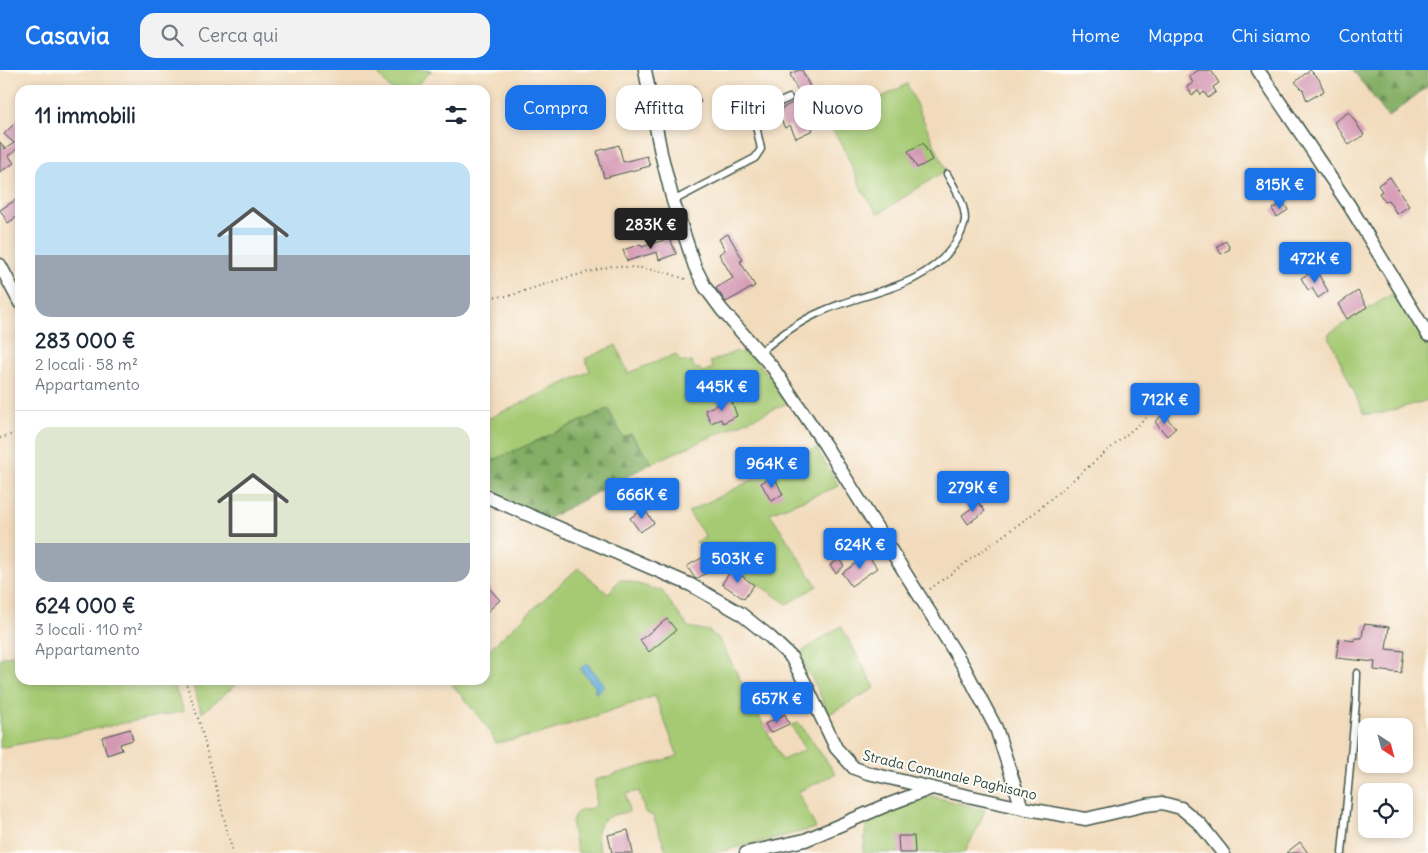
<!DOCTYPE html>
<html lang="it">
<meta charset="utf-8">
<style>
body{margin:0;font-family:Delius,sans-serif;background:#f2f2f3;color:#1f2937;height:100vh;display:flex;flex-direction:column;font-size:19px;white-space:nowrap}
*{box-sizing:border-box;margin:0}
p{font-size:16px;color:#747a83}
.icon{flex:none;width:28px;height:28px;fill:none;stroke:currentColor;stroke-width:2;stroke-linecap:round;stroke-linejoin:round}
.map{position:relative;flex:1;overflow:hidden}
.drawer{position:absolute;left:15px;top:15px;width:475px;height:600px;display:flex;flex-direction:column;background:#fff;border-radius:15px;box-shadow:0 2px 8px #0003}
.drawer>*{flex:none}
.top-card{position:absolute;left:505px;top:15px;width:475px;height:45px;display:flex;gap:10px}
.needle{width:32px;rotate:144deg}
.buttons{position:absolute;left:1358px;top:648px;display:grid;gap:10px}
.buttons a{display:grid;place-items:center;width:55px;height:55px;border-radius:10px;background:#fff;box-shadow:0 2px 8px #0003;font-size:25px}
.price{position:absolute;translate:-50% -42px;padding:0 11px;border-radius:5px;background:#1a73e8;color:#fff;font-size:16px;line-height:32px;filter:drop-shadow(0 1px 2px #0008)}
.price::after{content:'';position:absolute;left:50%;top:30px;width:15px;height:11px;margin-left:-8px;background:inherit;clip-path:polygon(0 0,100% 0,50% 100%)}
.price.selected{background:#222;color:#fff}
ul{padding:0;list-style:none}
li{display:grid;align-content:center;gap:10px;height:265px;padding:0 20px}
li+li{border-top:1px solid #e0e1e3}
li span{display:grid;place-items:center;height:155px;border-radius:15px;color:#555}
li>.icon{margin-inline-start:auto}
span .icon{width:90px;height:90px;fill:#fffc;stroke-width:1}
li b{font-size:21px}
h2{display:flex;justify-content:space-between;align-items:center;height:60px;padding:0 20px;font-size:21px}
.pill{padding:0 18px;border-radius:15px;background:#fff;box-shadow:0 2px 8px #0003;font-size:18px;line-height:45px}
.pill.selected{background:#1a73e8;color:#fff}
header{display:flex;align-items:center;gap:30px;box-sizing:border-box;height:70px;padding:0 25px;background:#1a73e8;color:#fff}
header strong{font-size:24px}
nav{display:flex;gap:28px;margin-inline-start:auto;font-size:18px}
.search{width:350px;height:45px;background:#f2f2f3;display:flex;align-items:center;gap:12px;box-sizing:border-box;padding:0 18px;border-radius:15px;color:#747a83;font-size:19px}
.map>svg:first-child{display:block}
</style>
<header>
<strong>Casavia</strong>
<div class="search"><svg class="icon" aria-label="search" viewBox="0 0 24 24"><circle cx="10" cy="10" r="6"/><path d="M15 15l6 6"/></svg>Cerca qui</div>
<nav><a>Home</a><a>Mappa</a><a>Chi siamo</a><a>Contatti</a></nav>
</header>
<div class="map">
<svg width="1428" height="783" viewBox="0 0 1428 783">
<defs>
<pattern id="forest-firs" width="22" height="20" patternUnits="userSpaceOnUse" patternTransform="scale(1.25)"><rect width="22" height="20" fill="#84ae65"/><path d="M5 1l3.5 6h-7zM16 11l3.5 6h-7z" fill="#6b8f54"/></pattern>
<pattern id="water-ripples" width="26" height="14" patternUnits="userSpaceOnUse" patternTransform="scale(1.25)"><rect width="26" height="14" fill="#63aad9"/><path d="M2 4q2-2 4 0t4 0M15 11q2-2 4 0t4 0" fill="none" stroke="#518cb1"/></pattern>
</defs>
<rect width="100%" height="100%" fill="#fdfcf7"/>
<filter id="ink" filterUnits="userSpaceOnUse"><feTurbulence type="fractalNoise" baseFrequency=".02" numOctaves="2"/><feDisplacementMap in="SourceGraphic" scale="10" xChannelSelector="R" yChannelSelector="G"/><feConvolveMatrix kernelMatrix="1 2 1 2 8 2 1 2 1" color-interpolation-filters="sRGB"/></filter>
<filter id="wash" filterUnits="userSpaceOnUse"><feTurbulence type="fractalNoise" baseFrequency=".0096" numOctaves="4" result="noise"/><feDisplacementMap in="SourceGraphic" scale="20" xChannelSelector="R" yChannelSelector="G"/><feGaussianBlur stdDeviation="1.12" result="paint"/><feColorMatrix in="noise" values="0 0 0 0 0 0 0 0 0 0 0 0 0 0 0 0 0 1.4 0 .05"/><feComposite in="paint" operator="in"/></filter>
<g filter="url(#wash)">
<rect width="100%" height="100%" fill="#f2dbbc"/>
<path fill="#a6ca73" stroke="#628454" d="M375,0H432L412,20H391Z
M907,14L946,100L878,144L862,120L843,76L829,55Z
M1397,221L1428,273V330L1383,343L1364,344L1328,264Z
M616,275L628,303L676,284L680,291L692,292L695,299L699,298L702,302L713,298L710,292L737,281L739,283L748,280L790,332L652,393L631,364L623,367L608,339L485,394V350L590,301L585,289Z
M816,378L839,416L770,443L817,516L787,534L696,472L706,467L688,442Z
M578,498L608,524L620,509L662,521L688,557L709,561L719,569L782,690L805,680L791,655L799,653L836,704L798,722L816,758L714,783H667L653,746L645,742L639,721L626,724L629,742C602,745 590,755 601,783H578C576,772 566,749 578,742C585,738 589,741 596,735L595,710L678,686L655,626L540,664L496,673L487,657L452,614L456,610H485V583Z
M841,556L875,618L829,644L812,608L797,585Z
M20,583V610H172L184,641L0,678V588Z
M191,610H241L202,643Z
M931,726L985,740L976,762L964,783H863L867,748Z"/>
<path fill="url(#forest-firs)" stroke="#52764c" d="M1353,0H1428V16L1388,47Z
M608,339L623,367L631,364L652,393L547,449L485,421V394Z"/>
<path fill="url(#water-ripples)" stroke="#417486" d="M587,593L605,616L596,623L594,620L596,618L580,599Z"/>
<g id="blocks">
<path fill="#d498b3" d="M799,0H802L815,28L803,33L790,4Z
M1199,0H1211L1219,13L1213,17L1216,22L1208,28L1204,22L1201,25L1198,21L1192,25L1187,17L1193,13L1189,6Z
M1310,0L1319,9L1324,21L1307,31L1303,20L1295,12Z
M693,16L701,32L665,50L661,40L680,30L677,24Z
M798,30L813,60L796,68L790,55L785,58L777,41Z
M1349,42L1364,65L1349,75L1334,52Z
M20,48V80L18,78L9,86L14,93L0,102V72L5,79L14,73L4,64Z
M923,73L932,90L917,98L908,81Z
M619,75L623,92L647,86L650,96L604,108L597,81Z
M1390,107L1409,136L1397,144L1388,130L1385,132L1379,123L1382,121L1378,115Z
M20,127V145L8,153L0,140Z
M1283,132L1288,140L1277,147L1272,139Z
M728,164L743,190L740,191L755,216L726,232L716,218L733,208L719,184L725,180L719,169Z
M670,168L676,184L659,190L657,182L627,191L623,180L641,174L642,177Z
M1226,171L1230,179L1221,184L1217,176Z
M1316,200L1328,221L1318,228L1312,218L1308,220L1301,208Z
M1358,221L1367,237L1347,249L1338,234Z
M731,329L737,346L723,353L721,349L711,353L705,340Z
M1163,344L1176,358L1167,366L1155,352Z
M774,406L783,425L771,431L761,413Z
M636,410L643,420L627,431L620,422Z
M979,433L985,441L968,454L962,445Z
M644,439L654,453L640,462L630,448Z
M707,485L715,498L696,509L694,507L687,496Z
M868,485L877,498L851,516L842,503Z
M839,489L844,496L836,503L830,495Z
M732,499L754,515L744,529L722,514Z
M485,514L500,530L485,544Z
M667,549L676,560L649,582L640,570Z
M1364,554L1389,557L1386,579L1404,581L1401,603L1374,600L1375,592L1336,588L1339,569L1355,571V568H1362Z
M785,644L789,654L770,663L765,654Z
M130,659L133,670L120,674L122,680L107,685L102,667Z
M628,760L633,783H612L608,765Z
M898,766H914L915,783H899Z
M1300,772L1308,783H1286Z"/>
</g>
</g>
<g filter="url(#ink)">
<use href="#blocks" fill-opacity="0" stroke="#3f5548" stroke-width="1"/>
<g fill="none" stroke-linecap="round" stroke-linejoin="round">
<defs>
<path id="service" d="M673,131L755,88L761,79L756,56L758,46L769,37L789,28
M759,283C779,266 799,251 823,241C867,221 924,219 954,175C959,167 964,159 965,150C965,133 955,119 947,104
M1342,783L1356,632L1357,603"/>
<path id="minor" d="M645,0L661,83L673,131L695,197L705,217L722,240L773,298L825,375L964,597L996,658L1022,738
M1258,0L1349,135L1428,265
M0,195L20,233
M485,426L691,515L740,543L770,567L791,587L805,613L836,678L854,698L868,703L932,718L1022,738L1086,749L1146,735L1162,733L1181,738L1200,754L1223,783
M746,783L805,770L887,735L932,718"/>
</defs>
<use href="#service" stroke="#3f5548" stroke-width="9"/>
<use href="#minor" stroke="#3f5548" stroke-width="15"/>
<path stroke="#3f5548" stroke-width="2" stroke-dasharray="1 4" stroke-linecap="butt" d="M485,227L509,226L561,209L612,196L642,198L668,203L688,210
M0,368L20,362
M930,519L1034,443L1146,348
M185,610L200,654L233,783"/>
<use href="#service" stroke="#fff" stroke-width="6"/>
<use href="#minor" stroke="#fff" stroke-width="12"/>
</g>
</g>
<g text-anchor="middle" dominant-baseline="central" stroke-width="4" stroke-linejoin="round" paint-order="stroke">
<g font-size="14" fill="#1f3d34" stroke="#fdfcf7">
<text transform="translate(950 705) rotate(13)">Strada Comunale Paghisano</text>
</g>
</g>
</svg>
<div class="buttons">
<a><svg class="needle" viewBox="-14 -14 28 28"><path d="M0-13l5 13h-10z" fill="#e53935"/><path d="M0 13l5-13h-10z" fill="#747a83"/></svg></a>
<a><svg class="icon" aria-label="locate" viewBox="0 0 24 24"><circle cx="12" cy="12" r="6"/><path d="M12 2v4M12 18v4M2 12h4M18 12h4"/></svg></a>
</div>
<b class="price" style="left:1280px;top:140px">815K €</b>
<b class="price selected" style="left:651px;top:180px">283K €</b>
<b class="price" style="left:1315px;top:214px">472K €</b>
<b class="price" style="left:722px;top:342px">445K €</b>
<b class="price" style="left:1165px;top:355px">712K €</b>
<b class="price" style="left:772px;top:419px">964K €</b>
<b class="price" style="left:973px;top:443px">279K €</b>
<b class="price" style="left:642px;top:450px">666K €</b>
<b class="price" style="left:860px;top:500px">624K €</b>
<b class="price" style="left:738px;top:514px">503K €</b>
<b class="price" style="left:777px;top:654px">657K €</b>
<div class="top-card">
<a class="pill selected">Compra</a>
<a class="pill">Affitta</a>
<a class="pill">Filtri</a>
<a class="pill">Nuovo</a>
</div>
<section class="drawer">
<h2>11 immobili<svg class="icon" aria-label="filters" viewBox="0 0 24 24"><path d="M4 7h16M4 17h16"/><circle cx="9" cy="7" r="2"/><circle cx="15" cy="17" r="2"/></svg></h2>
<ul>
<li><span style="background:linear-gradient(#bfe0f5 60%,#9aa5b1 0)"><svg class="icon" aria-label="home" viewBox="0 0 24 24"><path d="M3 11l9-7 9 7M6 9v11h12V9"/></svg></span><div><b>283 000 €</b><p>2 locali · 58 m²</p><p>Appartamento</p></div></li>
<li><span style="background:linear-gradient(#dfe7d0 75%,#9aa5b1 0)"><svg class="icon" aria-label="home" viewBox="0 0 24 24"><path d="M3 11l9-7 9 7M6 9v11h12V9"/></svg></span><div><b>624 000 €</b><p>3 locali · 110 m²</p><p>Appartamento</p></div></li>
</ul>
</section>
</div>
